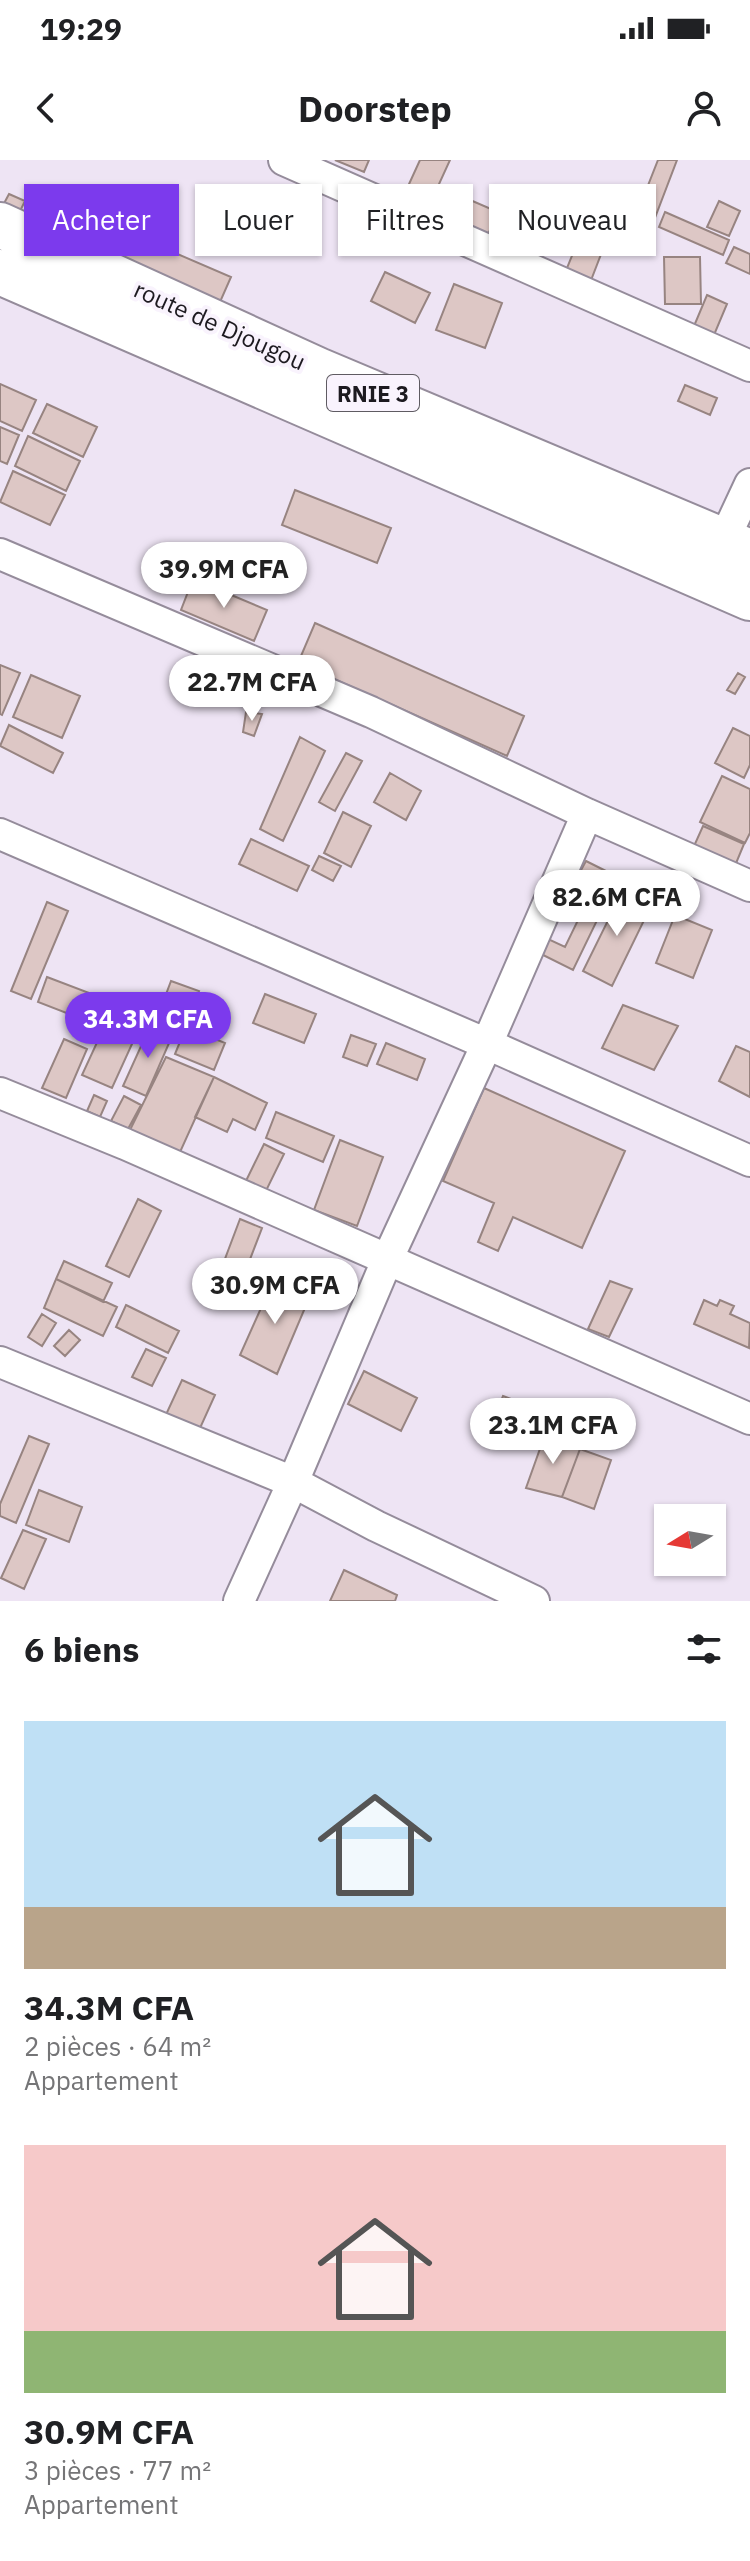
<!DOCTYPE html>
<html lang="fr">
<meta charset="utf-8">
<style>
body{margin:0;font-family:"IBM Plex Sans",sans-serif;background:#f2f2f2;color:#202124;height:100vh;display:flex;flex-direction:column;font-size:30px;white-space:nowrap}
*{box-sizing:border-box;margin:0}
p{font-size:26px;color:#757577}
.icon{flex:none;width:44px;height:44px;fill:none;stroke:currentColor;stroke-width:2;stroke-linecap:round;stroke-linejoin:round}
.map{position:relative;height:1441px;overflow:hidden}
.drawer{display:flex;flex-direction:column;background:#fff;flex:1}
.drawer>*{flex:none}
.guide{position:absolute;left:24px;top:24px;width:702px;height:72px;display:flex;gap:16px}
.needle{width:52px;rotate:259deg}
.tools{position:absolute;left:654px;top:1344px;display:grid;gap:16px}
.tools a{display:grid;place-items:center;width:72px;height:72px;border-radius:0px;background:#fff;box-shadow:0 2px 6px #0004;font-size:40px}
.price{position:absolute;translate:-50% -68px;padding:0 18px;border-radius:28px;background:#fff;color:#222;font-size:26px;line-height:52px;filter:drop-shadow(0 2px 4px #0008)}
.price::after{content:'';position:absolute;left:50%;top:48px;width:24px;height:18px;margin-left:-12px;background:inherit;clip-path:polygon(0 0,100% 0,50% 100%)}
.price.current{background:#7c3aed;color:#fff}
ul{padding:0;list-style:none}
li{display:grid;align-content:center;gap:16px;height:424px;padding:0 24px}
li span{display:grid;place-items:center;height:248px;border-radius:0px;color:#555}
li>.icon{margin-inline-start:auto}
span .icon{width:144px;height:144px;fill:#fffc;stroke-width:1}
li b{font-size:34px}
h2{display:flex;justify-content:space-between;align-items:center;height:96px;padding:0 24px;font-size:34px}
.chip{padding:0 28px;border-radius:0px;background:#fff;box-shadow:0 2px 6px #0004;font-size:28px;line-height:72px}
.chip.current{background:#7c3aed;color:#fff}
.status{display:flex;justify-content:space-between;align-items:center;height:56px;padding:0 40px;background:#fff;direction:ltr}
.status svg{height:22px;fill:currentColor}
header{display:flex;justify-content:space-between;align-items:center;height:104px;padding:0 24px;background:#fff;font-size:36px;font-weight:700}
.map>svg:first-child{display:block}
</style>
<div class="status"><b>19:29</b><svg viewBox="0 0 49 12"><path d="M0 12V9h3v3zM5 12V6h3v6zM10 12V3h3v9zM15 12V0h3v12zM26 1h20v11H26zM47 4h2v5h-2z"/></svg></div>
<header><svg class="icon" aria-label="back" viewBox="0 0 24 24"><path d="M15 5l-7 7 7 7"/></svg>Doorstep<svg class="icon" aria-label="person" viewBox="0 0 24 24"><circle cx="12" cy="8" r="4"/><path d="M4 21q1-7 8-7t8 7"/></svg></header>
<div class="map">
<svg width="750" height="1441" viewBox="0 0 750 1441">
<rect width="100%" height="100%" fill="#eee4f4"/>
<path fill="#ddc7c5" stroke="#978481" stroke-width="2" d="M335,0H369L364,12Z
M420,0H450L429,46L404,35Z
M658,0H677L653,63L636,56Z
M454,33L498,52L487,77L444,57Z
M9,34L25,41L15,61L0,51Z
M719,41L740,51L729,76L707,67Z
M518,46L553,65L541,87L506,68Z
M29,50L102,79L97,93L22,66Z
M665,52L729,80L723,95L659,67Z
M586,61L610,71L588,128L563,118Z
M117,68L231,117L220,142L106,93Z
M734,87L750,94V114L726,103Z
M664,97H700L701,144H665Z
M385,112L430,133L415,163L371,141Z
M454,124L502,143L485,188L436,170Z
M707,135L727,144L714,175L694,166Z
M0,224L36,240L22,271L0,261Z
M685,225L717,238L710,255L678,241Z
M47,244L97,267L83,297L33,273Z
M0,267L19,275L7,304L0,301Z
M28,276L80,301L66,331L15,306Z
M13,311L65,335L50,365L0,342Z
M295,330L391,368L377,403L282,365Z
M193,419L267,450L254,481L181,450Z
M315,463L524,556L507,596L298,503Z
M0,505L20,513L2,555L0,554Z
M738,513L745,517L735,534L727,530Z
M31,515L80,536L62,578L13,557Z
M246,552L262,554L254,576L243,572Z
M9,565L63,593L53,613L0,586Z
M733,568L750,576V605L744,618L715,603Z
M300,577L325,591L283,681L260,669Z
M346,593L362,601L335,651L319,642Z
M390,613L421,631L406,660L374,642Z
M722,616L750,629V673L745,683L700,662Z
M343,652L371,666L351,707L324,693Z
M703,666L744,684L732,713L690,695Z
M251,679L309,706L297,731L239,704Z
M319,696L341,706L333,721L312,710Z
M586,701L618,717L573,810L539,793L546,778L565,787L597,721L580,712Z
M623,730L652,744L612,826L583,811Z
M47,742L68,751L31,839L11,831Z
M675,755L712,770L693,818L656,803Z
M47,817L105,839L95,864L38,842Z
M171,821L199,831L186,863L159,853Z
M265,834L316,854L304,883L253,863Z
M623,845L678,866L654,910L602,888Z
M112,850L142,862L112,928L82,915Z
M151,864L173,874L146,936L123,926Z
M186,867L225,883L214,910L175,894Z
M351,875L376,884L367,906L343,897Z
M64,879L87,889L66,938L42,928Z
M386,883L425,899L417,920L377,904Z
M736,886L750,892V937L719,921Z
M166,897L214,917L176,1001L127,976Z
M214,917L267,943L255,970L233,959L227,972L195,957Z
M484,928L625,991L582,1088L513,1057L498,1091L478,1082L494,1043L443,1021Z
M94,935L107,941L100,957L87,951Z
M124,936L141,945L128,969L111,961Z
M276,952L334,976L323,1002L266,978Z
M340,980L383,997L357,1066L314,1050Z
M264,984L284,994L262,1039L242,1029Z
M138,1039L161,1051L129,1117L106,1106Z
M240,1059L262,1068L239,1128L217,1120Z
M64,1101L112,1123L103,1142L56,1119Z
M56,1119L117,1147L103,1176L44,1148Z
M274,1119L310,1136L277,1214L240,1195Z
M610,1121L632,1129L609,1177L588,1169Z
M704,1140L717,1146L720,1140L734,1146L730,1154L750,1163L749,1188L694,1164Z
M126,1145L179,1171L168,1193L116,1167Z
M42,1154L56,1163L42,1186L28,1177Z
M69,1170L80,1180L65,1196L54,1186Z
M146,1189L166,1198L152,1226L132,1217Z
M364,1211L417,1238L401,1271L348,1244Z
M182,1220L215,1235L196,1277L163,1261Z
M503,1236L524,1244L510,1278L489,1270Z
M546,1272L580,1289L562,1337L526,1328Z
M29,1276L49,1284L16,1363L0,1356V1344Z
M580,1289L611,1300L594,1349L562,1337Z
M39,1330L82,1347L69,1382L26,1365Z
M23,1370L46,1379L24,1429L1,1418Z
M344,1410L397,1435L395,1441H330Z"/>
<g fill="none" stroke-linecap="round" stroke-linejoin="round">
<defs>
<path id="minor" d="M284,0L750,206
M0,394L371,552L587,654L750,726
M715,399L750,324
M0,674L487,884L750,1001
M0,933L125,984L750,1259
M0,1202L293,1322L376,1366L534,1441
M239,1441L293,1322L388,1098L487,884L587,654"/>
<path id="highway" d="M0,65L318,210L750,392
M0,112L750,438"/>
</defs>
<use href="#minor" stroke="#958c9b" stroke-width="34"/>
<use href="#highway" stroke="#958c9b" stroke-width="48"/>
<use href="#minor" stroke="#fff" stroke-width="30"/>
<use href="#highway" stroke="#fff" stroke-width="44"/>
</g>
<g text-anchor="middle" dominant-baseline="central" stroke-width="8" stroke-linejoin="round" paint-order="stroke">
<rect fill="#f9f3fd" stroke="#5f5b62" stroke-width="2" x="327" y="215" width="92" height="36" rx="6"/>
<g font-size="22" font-weight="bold" fill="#1d1a20">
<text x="373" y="233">RNIE 3</text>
</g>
<g font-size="24" fill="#1d1a20" stroke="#f9f3fd">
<text transform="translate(220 165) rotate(24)">route de Djougou</text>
</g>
</g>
</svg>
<div class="tools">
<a><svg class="needle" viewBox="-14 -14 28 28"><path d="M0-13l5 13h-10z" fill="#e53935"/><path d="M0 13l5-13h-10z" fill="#757577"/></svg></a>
</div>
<b class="price" style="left:224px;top:450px">39.9M CFA</b>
<b class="price" style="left:252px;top:563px">22.7M CFA</b>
<b class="price" style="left:617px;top:778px">82.6M CFA</b>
<b class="price current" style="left:148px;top:900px">34.3M CFA</b>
<b class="price" style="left:275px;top:1166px">30.9M CFA</b>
<b class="price" style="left:553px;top:1306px">23.1M CFA</b>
<div class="guide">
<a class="chip current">Acheter</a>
<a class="chip">Louer</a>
<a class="chip">Filtres</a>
<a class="chip">Nouveau</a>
</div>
</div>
<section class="drawer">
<h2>6 biens<svg class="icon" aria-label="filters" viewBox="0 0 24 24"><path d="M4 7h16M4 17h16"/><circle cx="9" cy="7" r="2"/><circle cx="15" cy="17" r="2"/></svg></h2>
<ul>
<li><span style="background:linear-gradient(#bfe0f5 75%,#b9a48a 0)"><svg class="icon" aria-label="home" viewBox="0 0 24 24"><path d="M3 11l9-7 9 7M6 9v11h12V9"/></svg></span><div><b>34.3M CFA</b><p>2 pièces · 64 m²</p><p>Appartement</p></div></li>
<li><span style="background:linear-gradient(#f6c9c9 75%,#8fb573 0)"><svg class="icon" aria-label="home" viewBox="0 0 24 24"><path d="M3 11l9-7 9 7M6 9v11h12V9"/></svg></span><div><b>30.9M CFA</b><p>3 pièces · 77 m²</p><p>Appartement</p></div></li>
</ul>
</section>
